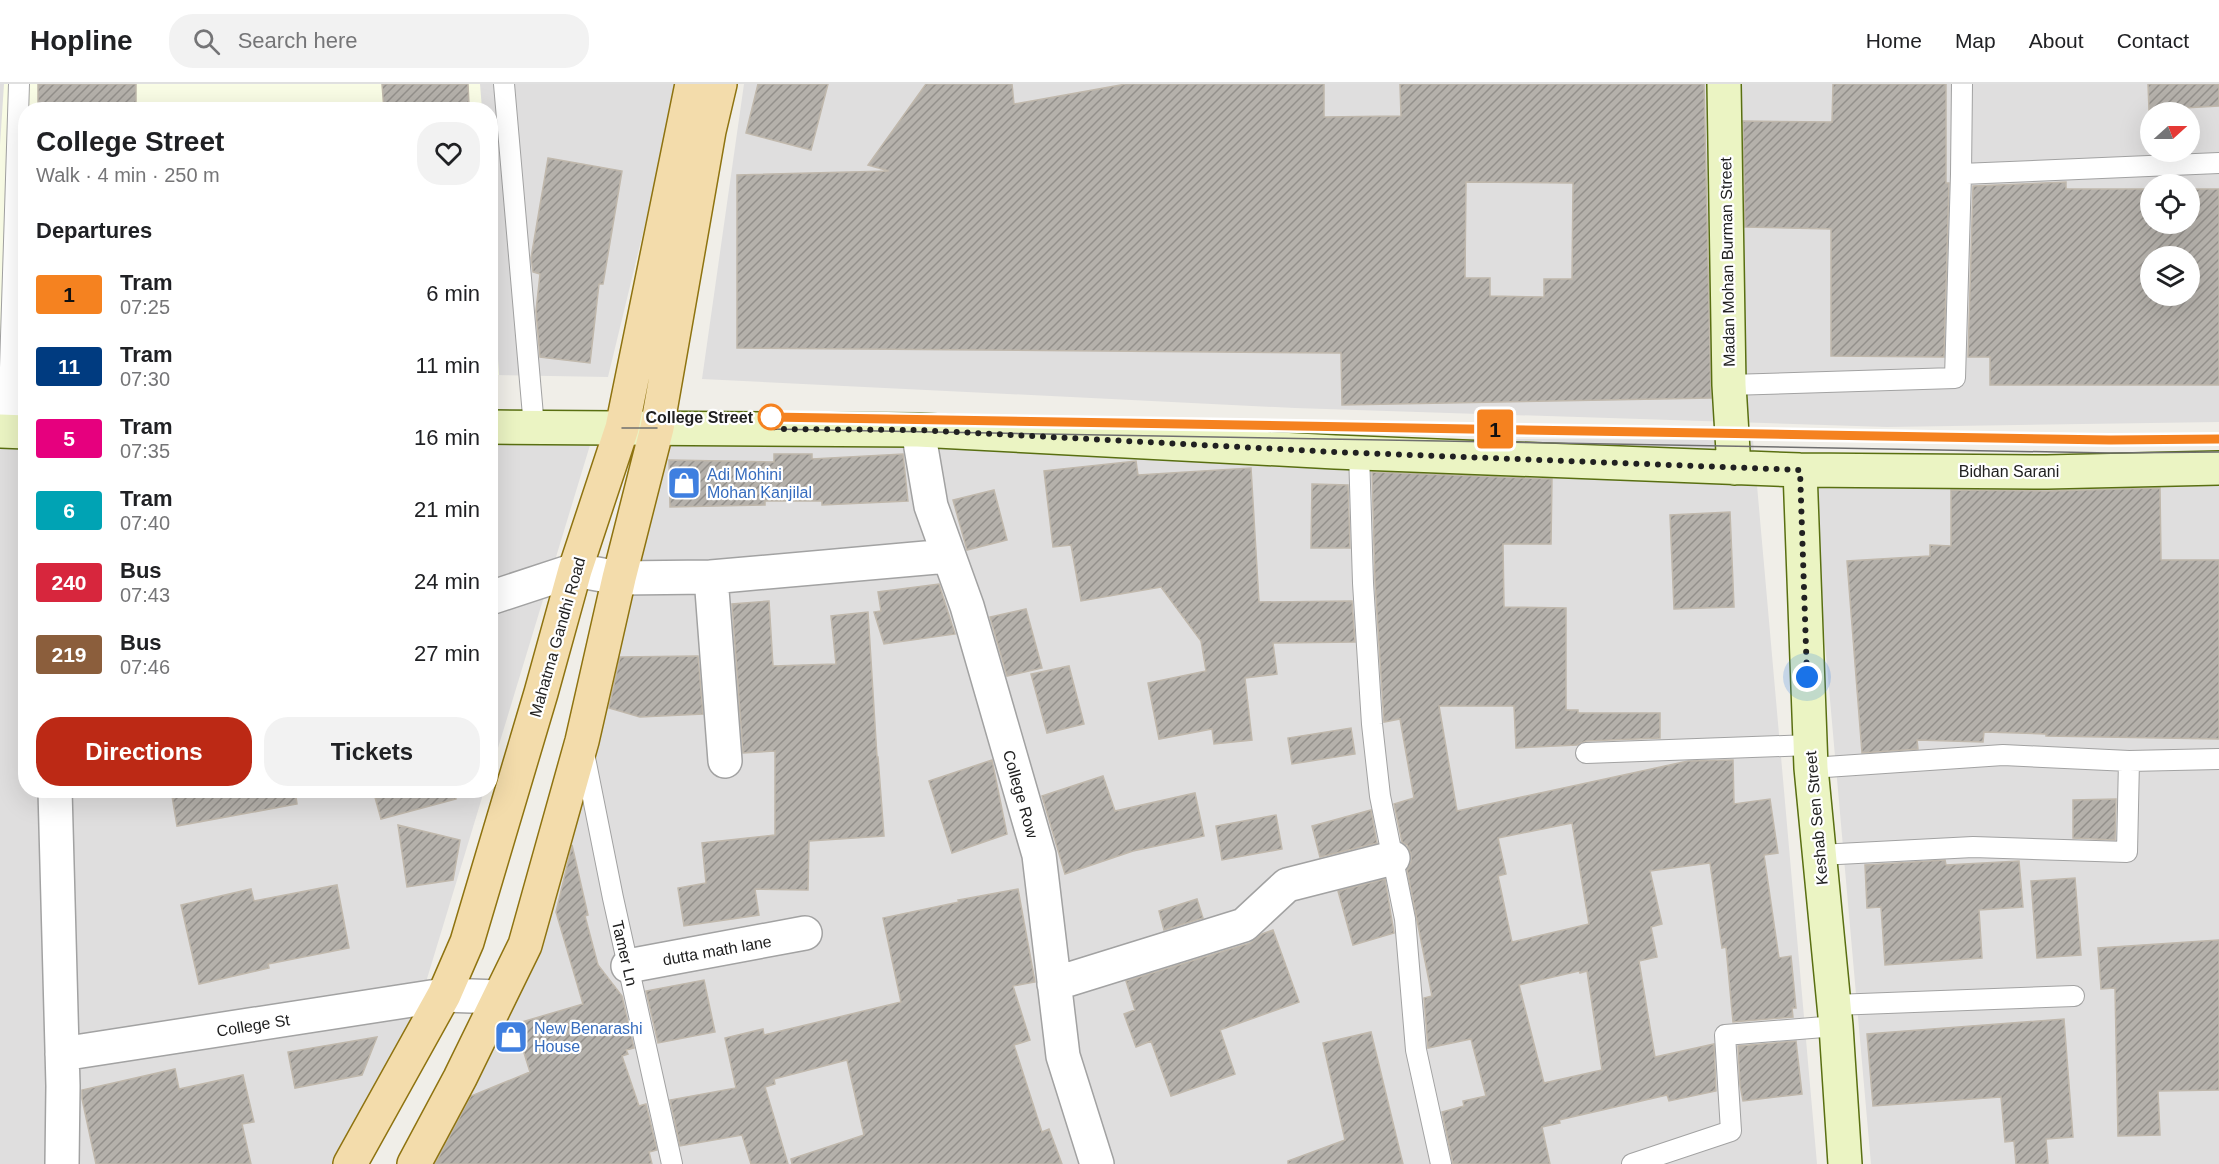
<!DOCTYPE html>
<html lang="en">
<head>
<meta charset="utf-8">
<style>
  :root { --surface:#fff; --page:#f2f2f2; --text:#202124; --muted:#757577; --line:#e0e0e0; --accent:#bc2915 }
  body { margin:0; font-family:Arial,sans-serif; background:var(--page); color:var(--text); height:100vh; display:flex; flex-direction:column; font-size:22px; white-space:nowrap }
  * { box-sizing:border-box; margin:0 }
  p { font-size:20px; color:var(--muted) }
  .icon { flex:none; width:33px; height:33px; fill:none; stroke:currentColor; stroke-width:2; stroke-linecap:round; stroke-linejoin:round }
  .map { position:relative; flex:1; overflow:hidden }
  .panel { position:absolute; left:18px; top:18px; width:480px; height:696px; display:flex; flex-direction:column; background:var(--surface); border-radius:24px; box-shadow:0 6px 24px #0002 }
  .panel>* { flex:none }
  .badge { padding:0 12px; border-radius:4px; font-size:21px; line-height:39px }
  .needle { width:39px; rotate:69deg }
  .buttons { position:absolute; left:2140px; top:18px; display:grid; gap:12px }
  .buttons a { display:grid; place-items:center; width:60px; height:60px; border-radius:50%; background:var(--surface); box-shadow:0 6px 24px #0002; font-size:30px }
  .you { position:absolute; width:30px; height:30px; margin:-15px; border:4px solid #fff; border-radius:50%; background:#1a73e8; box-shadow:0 0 0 9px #1a73e833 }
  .map>.badge { position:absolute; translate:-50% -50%; box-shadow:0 0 0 3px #fff }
  h2 { padding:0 18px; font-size:22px; line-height:54px }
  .round { display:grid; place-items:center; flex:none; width:63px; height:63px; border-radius:24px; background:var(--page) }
  .summary { display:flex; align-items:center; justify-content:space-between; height:102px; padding:0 18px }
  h1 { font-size:28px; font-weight:700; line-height:45px }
  .cta { display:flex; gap:12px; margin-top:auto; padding:12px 18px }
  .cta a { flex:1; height:69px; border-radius:24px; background:var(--accent); color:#fff; font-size:24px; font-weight:700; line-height:69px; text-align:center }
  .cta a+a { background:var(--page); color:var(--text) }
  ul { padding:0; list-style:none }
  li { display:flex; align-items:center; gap:18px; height:72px; padding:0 18px }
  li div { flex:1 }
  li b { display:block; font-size:22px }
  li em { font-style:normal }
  li .badge { min-width:66px; font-weight:700; text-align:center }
  header { display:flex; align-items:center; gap:36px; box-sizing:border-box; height:84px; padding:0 30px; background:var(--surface); border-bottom:2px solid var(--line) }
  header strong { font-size:28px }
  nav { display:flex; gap:33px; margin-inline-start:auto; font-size:21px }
  .search { width:420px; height:54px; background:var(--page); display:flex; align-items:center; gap:15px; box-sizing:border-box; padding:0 21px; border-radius:24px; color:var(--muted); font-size:22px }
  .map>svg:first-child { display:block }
  .residential { fill:#dfdede; fill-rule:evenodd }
  .education { fill:#f9fce5 }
  .building { fill:url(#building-hatch); stroke:#c0b8ac; stroke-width:1.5; fill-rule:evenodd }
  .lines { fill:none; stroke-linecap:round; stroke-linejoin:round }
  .lane-casing { stroke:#a2a2a2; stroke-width:22 }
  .street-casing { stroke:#a2a2a2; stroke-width:36 }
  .secondary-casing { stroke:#596f11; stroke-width:36 }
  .primary-casing { stroke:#8e7310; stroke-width:36 }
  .lane { stroke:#fff; stroke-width:20 }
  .street { stroke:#fff; stroke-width:33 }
  .secondary { stroke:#ebf4c3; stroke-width:33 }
  .primary { stroke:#f3dcab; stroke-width:33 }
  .tram { stroke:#6f6f6f; stroke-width:1.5 }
  .line-casing { stroke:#fff; stroke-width:14 }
  .line { stroke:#f58220; stroke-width:9 }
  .walk { stroke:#212121; stroke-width:6; stroke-dasharray:0 10.8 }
  .stop-dot { fill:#fff; stroke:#f58220; stroke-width:3 }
  .labels { text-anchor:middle; stroke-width:4.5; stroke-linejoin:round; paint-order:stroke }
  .street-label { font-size:16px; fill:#212121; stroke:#fff }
  .stop-label { font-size:16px; font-weight:bold; fill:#212121; stroke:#fff; text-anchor:end }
  .shop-label { font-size:16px; fill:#366cbe; stroke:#fff; text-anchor:start }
</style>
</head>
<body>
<header>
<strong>Hopline</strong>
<div class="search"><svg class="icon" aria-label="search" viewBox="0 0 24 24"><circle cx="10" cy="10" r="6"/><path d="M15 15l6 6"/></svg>Search here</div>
<nav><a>Home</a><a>Map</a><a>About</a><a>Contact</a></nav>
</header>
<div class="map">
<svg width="2219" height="1080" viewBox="0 0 2219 1080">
  <defs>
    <pattern id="building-hatch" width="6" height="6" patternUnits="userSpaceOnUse" patternTransform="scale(1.5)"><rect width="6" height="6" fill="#b5b1ab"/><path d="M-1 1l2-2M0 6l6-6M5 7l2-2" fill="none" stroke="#93908b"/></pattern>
  </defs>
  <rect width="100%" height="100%" fill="#f0eee8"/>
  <path class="residential" d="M0,0H679L608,293L491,291L490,26H26L25,281L0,280Z
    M744,0H2219V338L1887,343L1295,324L702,295ZM2151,28H2190V68H2151ZM2151,100H2190V140H2151ZM2151,172H2190V212H2151Z
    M594,348L491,687V349Z
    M0,350H25L26,706L484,707L426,898L399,967L340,1080H0Z
    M668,351L1753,356L1817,1080H416L509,918Z
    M2219,375V1080H1871L1809,378Z"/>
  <path class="education" d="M4,0H480L482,25L26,26L25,268L0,266V61Z
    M491,162L499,291H491Z"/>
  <path class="building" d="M38,0H136V26H38Z
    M382,0H468L469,21L384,26Z
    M758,0H828L811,66L746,49Z
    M926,0H1012L1014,20L1126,0H1324V33L1401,32L1400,0H1704L1711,314L1342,321L1341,269L737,264V91L889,87L868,81ZM1466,98L1573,99L1572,195H1544V213L1490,212V194H1465Z
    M1833,0H1946V99H1949L1944,273L1831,272V145L1745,143L1743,37L1832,38Z
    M2148,0H2219V22L2149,26Z
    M548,74L622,87L603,200H599L590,279L540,273L536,227L540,190L533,188L531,174Z
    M2066,98V105H2151V140H2190V105H2219V301H1990V273H1968L1973,102ZM2151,172H2190V212H2151Z
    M774,370H812V375L903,370L908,417L822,421V417H765V421L670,423L669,376L774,378Z
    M1136,377L1138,391L1251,384L1259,518L1352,517L1355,558L1273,559L1277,590L1245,594L1252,656L1214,660L1212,645L1159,655L1148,599L1206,587L1201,557L1161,503L1081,517L1071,461L1053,463L1044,387Z
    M1372,388L1552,395L1551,460H1503L1504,523L1566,524V626H1578V629H1660V654L1586,657L1577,661L1516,664L1514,622H1439L1457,727L1688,677L1733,676L1734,720L1770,715L1778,769L1764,771L1779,874L1791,872L1796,924H1792L1793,933L1733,938L1726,863L1722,864L1710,779L1650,787L1662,840L1651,843L1657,873L1639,877L1655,973L1714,960L1716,1007L1669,1017L1667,1011L1559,1036L1560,1039L1542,1043L1550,1080H1453L1442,1028L1464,1022L1463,1017L1486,1012L1471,955L1428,964L1424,914L1432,912L1407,786L1411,778V770L1407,761L1402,758L1394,720L1414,714L1400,635L1384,638L1375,498ZM1572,739L1589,840L1512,858L1498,792L1506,790L1498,754ZM1579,887L1580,889L1587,887L1602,986L1544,999L1519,901Z
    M1312,400L1348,401L1350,464H1311Z
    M2160,404L2161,476H2219V655L2046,652V650L1984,648L1983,658L1917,656L1918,665L1862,669L1847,477L1930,472V461L1951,462V406L2047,407Z
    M994,406L1007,456L967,466L953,416Z
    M1730,428L1734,523L1674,525L1670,431Z
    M939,500L955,550L884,560L874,528L881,527L878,508Z
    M769,517L773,582L836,580L831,532L868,528L877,673H878L884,752L809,757L808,806L755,805L759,831L684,842L678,804L706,799L702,759L775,751V667L743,669L732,520Z
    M1026,525L1042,584L1007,592L990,533Z
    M698,572L703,630L640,633L609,624L620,573Z
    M1069,582L1084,640L1047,649L1031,590Z
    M1351,644L1355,670L1292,680L1288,654Z
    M992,676L1007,750L952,769L929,697Z
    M1103,692L1115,727L1195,709L1204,752L1133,767L1065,790L1042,712Z
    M171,706H295L297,720L177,742Z
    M373,706H455L456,715L381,735Z
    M2116,715L2115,756L2073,754V716Z
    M1371,726L1377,759L1320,773L1312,742Z
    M1276,731L1282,765L1222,776L1216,742Z
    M398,741L460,756L453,796L407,803Z
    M572,761L588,831L585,832L598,881L622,912L634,964L626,966L628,970L622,972L639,1022L646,1020L657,1066L649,1068L652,1080H435L471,1012L530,988L515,940L583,920L556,828Z
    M1945,776L1946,781L2019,777L2023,823L1979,826L1982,874L1885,881L1881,823L1867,824L1865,781Z
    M2075,794L2081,871L2037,874L2031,797Z
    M1385,795L1394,849L1353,861L1338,807Z
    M337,801L349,864L268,880L269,884L199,900L181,821L251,805L254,817Z
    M1018,805L1035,898L1013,902L1030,956L1014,961L1042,1048L1049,1045L1062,1080H792L791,1075L864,1051L847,976L774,995L775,1000L765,1003L788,1080H751L742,1051L680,1062L670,1016L736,1004L725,954L763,945L764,951L901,918L883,834L959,818L958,816Z
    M1197,815L1203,834L1164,846L1159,827Z
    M1273,846L1299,918L1220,946L1235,990L1171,1012L1151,957L1136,963L1124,930L1135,926L1126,897L1250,859L1262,850Z
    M2219,856V1006L2158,1007L2160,1051L2118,1052L2115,904L2101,905L2098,864Z
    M704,896L715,948L658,959L646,907Z
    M2064,935L2073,1053L2046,1055L2048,1080H2016L2014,1057L2005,1058L2001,1013L1873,1022L1867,950Z
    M1371,948L1403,1080H1288V1077L1345,1056L1323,959Z
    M377,953L362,991L295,1004L288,968Z
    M1796,957L1802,1010L1743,1017L1740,1001L1738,962Z
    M175,985L179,1005L243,991L254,1038L242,1040L251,1080H96L82,1015V1006Z"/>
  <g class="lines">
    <defs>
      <path id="lane" d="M504,0L534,343
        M1961,90L1962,0
        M1729,301L1955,294L1961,90L2219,79
        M8,347L19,0
        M1359,368L1363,499L1372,640L1380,712L1405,835L1416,966L1441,1080
        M584,669L613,814L672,1080
        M1586,669L1810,661
        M1811,684L2003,671L2129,677L2219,675
        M1819,771L1973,763L2127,768L2129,677
        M1834,921L2074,912
        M1632,1080L1731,1047L1725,951L1836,942"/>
      <path id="street" d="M918,346L931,422L967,522L1039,771L1063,972L1097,1080
        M490,514L575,486L619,494L711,493
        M725,677L711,493L948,472
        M55,706L63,1002L62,1080
        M628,882L805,849
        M1054,900L1244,841L1287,801L1393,774
        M62,970L444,911L499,913"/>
      <path id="secondary" d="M1724,0L1729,301L1734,384
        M490,343L918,346L1335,368L1800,386L2047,388L2219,384
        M0,347L26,348
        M1800,386L1811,684L1836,942L1845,1080"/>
      <path id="primary" d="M350,1080L444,911L467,858L541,609L575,486L622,344L692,0
        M414,1080L460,994L525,861L582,657L619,494L657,344L709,47L720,0"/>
    </defs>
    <use href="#lane" class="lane-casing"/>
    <use href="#street" class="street-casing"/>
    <use href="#secondary" class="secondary-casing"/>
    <use href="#primary" class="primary-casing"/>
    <use href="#lane" class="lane"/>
    <use href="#street" class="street"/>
    <use href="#secondary" class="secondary"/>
    <use href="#primary" class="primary"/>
    <path class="tram" d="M771,333L2110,356L2219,355
      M622,344H657
      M770,345L2110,369L2219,368"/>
  </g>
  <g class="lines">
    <defs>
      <path id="line" d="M771,333L2110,356L2219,355"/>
    </defs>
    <use href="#line" class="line-casing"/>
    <use href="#line" class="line"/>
    <path class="walk" d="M771,333L775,345L918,346L1335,368L1800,386L1807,593"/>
  </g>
  <defs>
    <symbol id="shop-square" viewBox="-11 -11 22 22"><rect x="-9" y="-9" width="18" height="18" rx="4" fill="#3f7fe0" stroke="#fff"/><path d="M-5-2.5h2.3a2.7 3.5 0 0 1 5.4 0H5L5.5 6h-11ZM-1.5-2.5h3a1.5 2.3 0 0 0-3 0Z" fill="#fff"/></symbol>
  </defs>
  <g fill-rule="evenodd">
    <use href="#shop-square" x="665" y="380" width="38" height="38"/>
    <use href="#shop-square" x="492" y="934" width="38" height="38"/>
  </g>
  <circle class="stop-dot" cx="771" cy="333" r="12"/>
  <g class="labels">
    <g class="street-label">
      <text transform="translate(1727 178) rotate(-91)" y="6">Madan Mohan Burman Street</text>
      <text x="2009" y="393">Bidhan Sarani</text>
      <text transform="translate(557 553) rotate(-74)" y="6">Mahatma Gandhi Road</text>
      <text transform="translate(1021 710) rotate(74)" y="6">College Row</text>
      <text transform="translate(1816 734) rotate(-95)" y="6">Keshab Sen Street</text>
      <text transform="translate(717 866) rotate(-10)" y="6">dutta math lane</text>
      <text transform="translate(625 869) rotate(77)" y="6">Tamer Ln</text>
      <text transform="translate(253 941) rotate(-9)" y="6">College St</text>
    </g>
    <g class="stop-label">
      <text x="753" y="339">College Street</text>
    </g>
    <g class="shop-label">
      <text x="707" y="396">Adi Mohini<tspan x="707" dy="18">Mohan Kanjilal</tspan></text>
      <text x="534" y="950">New Benarashi<tspan x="534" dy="18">House</tspan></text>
    </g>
  </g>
</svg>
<div class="buttons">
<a><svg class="needle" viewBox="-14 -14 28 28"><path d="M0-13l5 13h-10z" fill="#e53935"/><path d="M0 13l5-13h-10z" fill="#757577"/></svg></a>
<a><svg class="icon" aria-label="locate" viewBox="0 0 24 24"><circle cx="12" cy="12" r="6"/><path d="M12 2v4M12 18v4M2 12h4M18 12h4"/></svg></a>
<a><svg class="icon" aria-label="layers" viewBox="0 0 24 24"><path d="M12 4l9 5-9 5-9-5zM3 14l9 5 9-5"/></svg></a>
</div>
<div class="you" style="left:1807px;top:593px"></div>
<b class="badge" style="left:1495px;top:345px;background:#f58220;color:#111">1</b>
<section class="panel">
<div class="summary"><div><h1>College Street</h1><p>Walk · 4 min · 250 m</p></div><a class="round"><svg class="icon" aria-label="heart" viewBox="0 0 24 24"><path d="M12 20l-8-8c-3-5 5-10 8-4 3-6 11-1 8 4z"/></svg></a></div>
<h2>Departures</h2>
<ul>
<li><span class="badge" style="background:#f58220;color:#111">1</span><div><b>Tram</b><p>07:25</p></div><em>6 min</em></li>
<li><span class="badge" style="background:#003b80;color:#fff">11</span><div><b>Tram</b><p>07:30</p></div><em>11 min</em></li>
<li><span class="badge" style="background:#e6007e;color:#fff">5</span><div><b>Tram</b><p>07:35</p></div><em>16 min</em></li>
<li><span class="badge" style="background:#00a3b4;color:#fff">6</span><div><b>Tram</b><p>07:40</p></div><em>21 min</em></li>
<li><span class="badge" style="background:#d7263d;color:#fff">240</span><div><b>Bus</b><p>07:43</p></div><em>24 min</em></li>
<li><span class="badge" style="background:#8b5e3c;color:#fff">219</span><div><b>Bus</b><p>07:46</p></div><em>27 min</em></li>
</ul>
<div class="cta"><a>Directions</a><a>Tickets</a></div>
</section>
</div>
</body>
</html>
